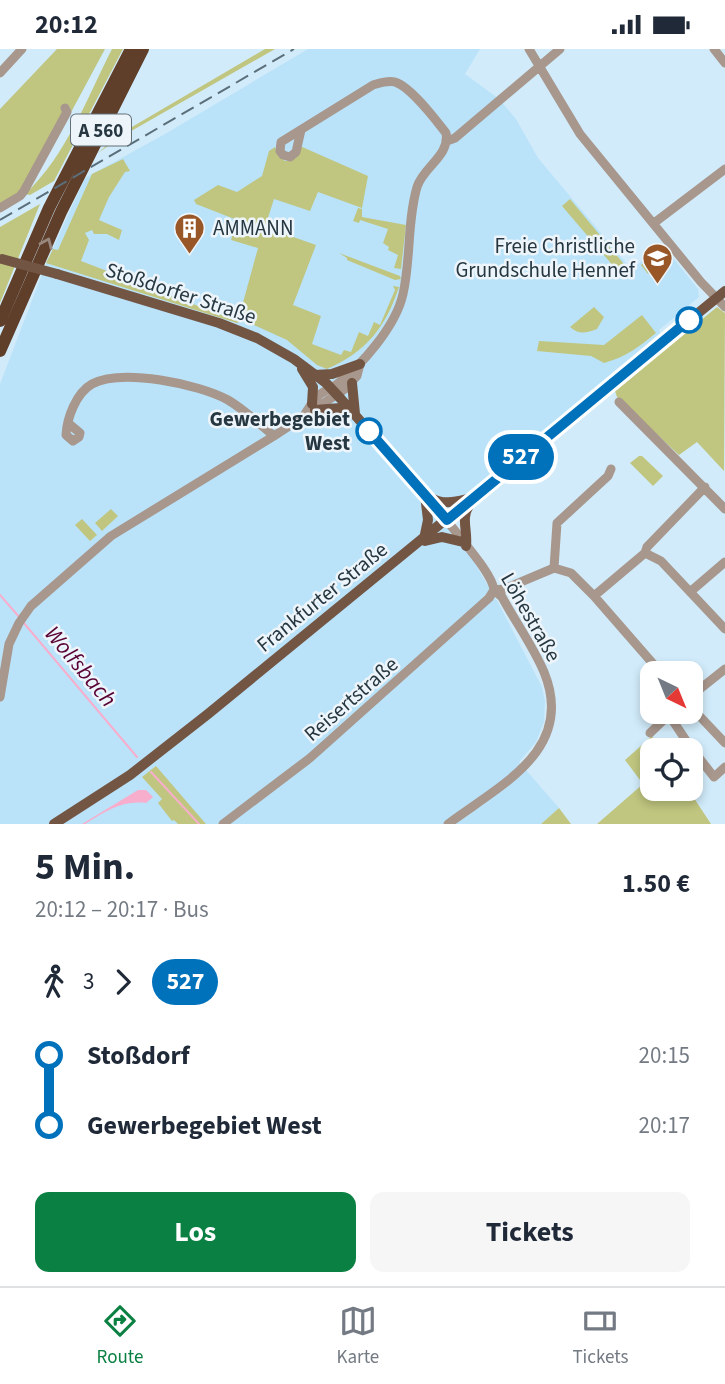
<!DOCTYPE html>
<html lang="de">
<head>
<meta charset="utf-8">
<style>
  :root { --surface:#fff; --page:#f6f6f7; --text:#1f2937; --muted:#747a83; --line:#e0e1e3; --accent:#0b8043 }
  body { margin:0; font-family:"Source Sans 3",sans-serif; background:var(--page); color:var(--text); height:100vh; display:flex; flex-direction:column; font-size:26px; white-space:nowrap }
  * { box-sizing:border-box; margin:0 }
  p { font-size:23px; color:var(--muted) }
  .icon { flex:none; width:38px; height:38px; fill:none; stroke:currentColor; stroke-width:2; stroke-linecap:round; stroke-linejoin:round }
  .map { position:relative; height:775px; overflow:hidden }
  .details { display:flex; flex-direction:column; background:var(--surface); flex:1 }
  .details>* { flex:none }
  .badge { padding:0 14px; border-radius:23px; font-size:24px; line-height:46px }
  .needle { width:46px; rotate:137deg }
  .fabs { position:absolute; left:640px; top:612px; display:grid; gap:14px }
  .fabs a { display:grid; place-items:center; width:63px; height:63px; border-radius:14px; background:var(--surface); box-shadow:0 4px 10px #0003; font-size:35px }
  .map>.badge { position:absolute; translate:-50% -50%; box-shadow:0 0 0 4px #fff }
  .legs { display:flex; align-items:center; gap:10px; height:77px; padding:0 35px; font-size:23px }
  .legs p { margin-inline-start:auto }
  .head { display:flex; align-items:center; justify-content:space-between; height:119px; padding:0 35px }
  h1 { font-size:38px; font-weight:700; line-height:52px }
  .action { display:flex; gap:14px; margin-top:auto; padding:14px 35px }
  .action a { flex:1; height:80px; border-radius:14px; background:var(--accent); color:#fff; font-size:28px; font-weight:700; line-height:80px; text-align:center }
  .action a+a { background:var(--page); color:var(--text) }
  ul { padding:0 35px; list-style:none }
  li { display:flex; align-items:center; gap:24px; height:70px; font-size:26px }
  li i { display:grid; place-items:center; width:10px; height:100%; margin:0 9px; background:currentColor }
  li i::after { content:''; width:18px; height:18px; margin:-9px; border:5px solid; border-radius:50%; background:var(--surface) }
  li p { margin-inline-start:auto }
  li:first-child i { background:linear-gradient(#0000 50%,currentColor 0) }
  li:last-child i { background:linear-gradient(currentColor 50%,#0000 0) }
  .status { display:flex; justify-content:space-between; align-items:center; height:49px; padding:0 35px; background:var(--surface); direction:ltr }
  .status svg { height:19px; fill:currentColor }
  .tabs { display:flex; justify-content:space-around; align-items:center; height:98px; border-top:2px solid var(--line); background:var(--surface); font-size:19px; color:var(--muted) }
  .tabs a { display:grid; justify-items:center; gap:4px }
  .tabs .active { color:var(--accent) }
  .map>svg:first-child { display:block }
  .built { fill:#bae3fa }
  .green { fill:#c0c67f }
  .water { fill:#f7aecd }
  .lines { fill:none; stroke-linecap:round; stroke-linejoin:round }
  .stream { stroke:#f7aecd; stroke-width:2 }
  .minor { stroke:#a8978d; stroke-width:9 }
  .major { stroke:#735544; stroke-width:10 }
  .highway { stroke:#5f3e2a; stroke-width:12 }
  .rail { stroke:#5b6f7a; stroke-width:2; stroke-dasharray:14 7; stroke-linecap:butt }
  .major-bridge { stroke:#735544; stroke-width:10 }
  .oneway { stroke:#98877d }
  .line-1-casing { stroke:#fff; stroke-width:16 }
  .line-1 { stroke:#0072bc; stroke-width:10 }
  .stop-1-dot { fill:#fff; stroke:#0072bc; stroke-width:3.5 }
  .labels { text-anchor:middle; stroke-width:5; stroke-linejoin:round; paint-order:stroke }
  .shield { fill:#edf5fa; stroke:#627078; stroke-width:2 }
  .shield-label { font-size:19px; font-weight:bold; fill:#263741 }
  .poi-label { font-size:21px; fill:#263741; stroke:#edf5fa; text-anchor:start }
  .street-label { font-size:21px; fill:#263741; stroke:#edf5fa }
  .stop-label { font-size:21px; font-weight:bold; fill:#263741; stroke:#edf5fa; text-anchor:end }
  .water-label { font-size:23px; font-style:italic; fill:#590235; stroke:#edf5fa }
</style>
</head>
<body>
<div class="status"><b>20:12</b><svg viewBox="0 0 49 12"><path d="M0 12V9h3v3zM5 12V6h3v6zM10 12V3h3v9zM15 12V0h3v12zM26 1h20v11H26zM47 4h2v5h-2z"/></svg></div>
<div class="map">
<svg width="725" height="775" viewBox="0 0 725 775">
  <rect width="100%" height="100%" fill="#d1ebfa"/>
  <path class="built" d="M308,0H480L465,25L499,50L516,70L538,109L631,220L618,232L662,195L698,240L699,248L659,281L662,287L445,464L500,557L542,638L545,652L544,673L536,693L519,713L559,759L541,775H0V335L47,212L85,129L165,85Z"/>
  <path class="green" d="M57,0H105L39,123L70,61L69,57L20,144L0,156V60Z
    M112,0H123L54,132L30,146L25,145C66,107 87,49 112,0Z
    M265,0H275L126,85L98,104L120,85Z
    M300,97L368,127L362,159L318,143L310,162L274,150L265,178L316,196L293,256L321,267L312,295L341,306L344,301L351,303L359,283L368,287L374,273L380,276L395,241L393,237L399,238C386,278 366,303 327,320L317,316L287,291L243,271L237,274L46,214L53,200L58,201L92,125L123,110L130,122L125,123L109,148L99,171L122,181L119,191L107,185H94L92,181L85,184L89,191L81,212L232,270L239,268L258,199L231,191L237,171L196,155L194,151L218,136L237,143L262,127L269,102L275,98L278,107L285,112H291Z
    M570,150L628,220L621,226L562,157Z
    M40,155L0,254V178Z
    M358,159L362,160V168L406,176L401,220L394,219L398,206L388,201L389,198L383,194L388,180L360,171L359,174L353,172Z
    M339,204L400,227L401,230L395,231L347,211V209Z
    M655,204L662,213L648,225L641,216Z
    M594,258L604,268L597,280C586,284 579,286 570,278Z
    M717,258L725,264L724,422L697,393L679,406L617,348L615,342Z
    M642,266L656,284C639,298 626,308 604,314L591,307L537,302L539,292L604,296Z
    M639,407H642L663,427L653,437L630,414Z
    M111,460L118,467L102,482L95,474Z
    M82,470L97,486L90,492L75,476Z
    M652,687L662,702H653V740H688L711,775H597L643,735L625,711Z
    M156,717L206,775H178L174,771L172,772L158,754L162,750L142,728Z
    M559,759L571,775H541Z"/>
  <path class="water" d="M138,741H146L153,748L146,754C122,751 106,762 85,775H82Z"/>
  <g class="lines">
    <path class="stream" d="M0,546L20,569
      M23,573L137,708
      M151,723L199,775"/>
    <path class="minor" d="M529,0L580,85L701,233L725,258
      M714,0L725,14
      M0,24L22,0
      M301,81L296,103L290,108L283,106L280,102L281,93L373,36C380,34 387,31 395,33C411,38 435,70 446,84C450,107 423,118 417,138C407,173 411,210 403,245C396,277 362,316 337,335C332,339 324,342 319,346C312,352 308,361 303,368
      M447,92L455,89L560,0
      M0,159L20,147L24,142L67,63L65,59
      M654,174L725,120
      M619,353L725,460
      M68,374L80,384L79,388L73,392L66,386C67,369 76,344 92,335C122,319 199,335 228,351C245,361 259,375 274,387
      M447,471C458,488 492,523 494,541L502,548C515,572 533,597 544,623C576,701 500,736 448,775
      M645,504L661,512L725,580
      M554,519L557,474L608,427L611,420
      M690,543L725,513
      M594,547L645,504L647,498L705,438
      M691,647L725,620
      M0,648L9,595L19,574L31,557L111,487L274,387L345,340L357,327L360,315
      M691,658L725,694
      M669,666L689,696L714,728L725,718
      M650,684L672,663
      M223,775L310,709L489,549L494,541L504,540L554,519L571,524L594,547L662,625"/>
    <path class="major" d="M57,225L219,274L257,289L294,310L326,334L341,350L447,471
      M302,320L313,338L312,355
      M315,326L332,325L360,315
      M352,334L355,365
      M315,361L341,359L350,363
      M431,449C445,457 458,452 472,449
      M424,490L428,471L425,446
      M425,492L442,488L463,493
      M466,497C468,481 460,469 470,455
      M54,775L130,726L208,665L725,242"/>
    <path class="highway" d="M0,272L49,159L131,0
      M0,302L61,163L143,0"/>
    <path class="rail" d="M0,171L294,0"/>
    <path class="major-bridge" d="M2,210L57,225"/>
  </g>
  <defs><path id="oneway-chevron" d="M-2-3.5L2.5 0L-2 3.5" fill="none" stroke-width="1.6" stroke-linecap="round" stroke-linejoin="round" transform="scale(1.75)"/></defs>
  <use class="oneway" href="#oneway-chevron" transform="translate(47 194) rotate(-66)"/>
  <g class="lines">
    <defs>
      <path id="line-1" d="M369,382L447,471L689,271"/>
    </defs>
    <use href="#line-1" class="line-1-casing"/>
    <use href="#line-1" class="line-1"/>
  </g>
  <defs>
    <symbol id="building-pin" viewBox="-11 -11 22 30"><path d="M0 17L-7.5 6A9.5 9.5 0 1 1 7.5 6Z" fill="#995627" stroke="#edf5fa"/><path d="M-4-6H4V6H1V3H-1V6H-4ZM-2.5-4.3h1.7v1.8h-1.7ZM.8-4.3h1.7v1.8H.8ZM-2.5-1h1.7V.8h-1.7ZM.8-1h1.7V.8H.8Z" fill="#fff"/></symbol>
    <symbol id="school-pin" viewBox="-11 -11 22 30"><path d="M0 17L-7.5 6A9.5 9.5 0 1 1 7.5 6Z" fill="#995627" stroke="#edf5fa"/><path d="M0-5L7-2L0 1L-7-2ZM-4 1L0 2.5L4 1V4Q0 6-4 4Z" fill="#fff"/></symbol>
  </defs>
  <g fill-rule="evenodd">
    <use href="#building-pin" x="172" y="162" width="35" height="47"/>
    <use href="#school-pin" x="640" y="192" width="35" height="47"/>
  </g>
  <g class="stop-1-dot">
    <circle cx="689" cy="271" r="12"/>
    <circle cx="369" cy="382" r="12"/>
  </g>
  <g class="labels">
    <rect class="shield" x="71" y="65.5" width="60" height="31" rx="5"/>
    <g class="shield-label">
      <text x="101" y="88">A 560</text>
    </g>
    <g class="poi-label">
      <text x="213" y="186">AMMANN</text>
      <text x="635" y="204" text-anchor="end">Freie Christliche<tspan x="635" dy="24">Grundschule Hennef</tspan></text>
    </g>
    <g class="street-label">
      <text transform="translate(181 244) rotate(18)" y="7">Stoßdorfer Straße</text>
      <text transform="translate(322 548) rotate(-39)" y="7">Frankfurter Straße</text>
      <text transform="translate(531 568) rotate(60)" y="7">Löhestraße</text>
      <text transform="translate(351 650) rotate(-41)" y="7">Reisertstraße</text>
    </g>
    <g class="stop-label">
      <text x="350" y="377">Gewerbegebiet<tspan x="350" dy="24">West</tspan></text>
    </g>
    <g class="water-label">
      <text transform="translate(81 617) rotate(50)" y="8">Wolfsbach</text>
    </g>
  </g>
</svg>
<div class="fabs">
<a><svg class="needle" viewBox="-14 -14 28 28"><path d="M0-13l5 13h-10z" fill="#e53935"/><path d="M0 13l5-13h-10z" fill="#747a83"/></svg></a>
<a><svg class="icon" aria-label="locate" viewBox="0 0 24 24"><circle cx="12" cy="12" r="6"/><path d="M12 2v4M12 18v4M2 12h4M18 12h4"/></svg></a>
</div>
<b class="badge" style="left:521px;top:408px;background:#0072bc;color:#fff">527</b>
</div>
<section class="details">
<div class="head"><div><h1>5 Min.</h1><p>20:12 – 20:17 · Bus</p></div><b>1.50 €</b></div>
<div class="legs"><svg class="icon" aria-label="walk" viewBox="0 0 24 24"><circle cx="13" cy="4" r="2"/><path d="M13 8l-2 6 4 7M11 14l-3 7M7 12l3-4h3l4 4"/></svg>3<svg class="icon" aria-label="forward" viewBox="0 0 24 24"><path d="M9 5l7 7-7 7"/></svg><b class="badge" style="background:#0072bc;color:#fff">527</b></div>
<ul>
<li><i style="color:#0072bc"></i><b>Stoßdorf</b><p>20:15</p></li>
<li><i style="color:#0072bc"></i><b>Gewerbegebiet West</b><p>20:17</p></li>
</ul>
<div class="action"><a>Los</a><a>Tickets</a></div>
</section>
<nav class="tabs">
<a class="active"><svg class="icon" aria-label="directions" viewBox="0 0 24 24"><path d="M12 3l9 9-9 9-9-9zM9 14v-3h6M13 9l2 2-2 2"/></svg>Route</a>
<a><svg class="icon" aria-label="map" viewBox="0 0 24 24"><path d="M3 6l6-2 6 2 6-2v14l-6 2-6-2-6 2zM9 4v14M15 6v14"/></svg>Karte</a>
<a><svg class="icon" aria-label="tickets" viewBox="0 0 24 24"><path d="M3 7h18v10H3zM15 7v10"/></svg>Tickets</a>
</nav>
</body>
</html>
